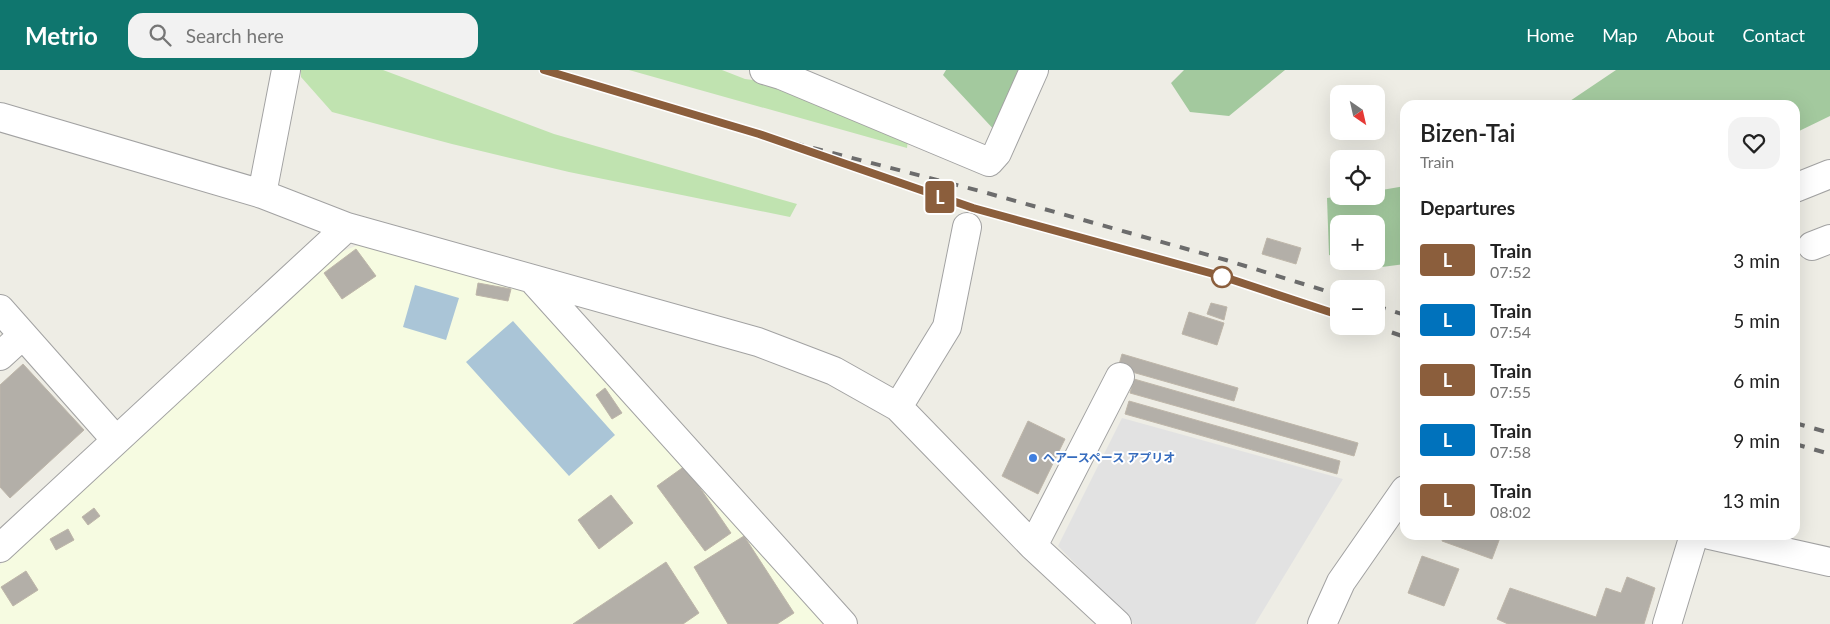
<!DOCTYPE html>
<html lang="en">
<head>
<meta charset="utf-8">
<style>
  :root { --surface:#fff; --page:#f2f2f2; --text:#222; --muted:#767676; --accent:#0f766e }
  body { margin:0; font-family:Lato,"Noto Sans JP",sans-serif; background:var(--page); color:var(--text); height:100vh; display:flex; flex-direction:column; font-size:19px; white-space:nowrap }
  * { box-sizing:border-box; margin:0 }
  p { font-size:16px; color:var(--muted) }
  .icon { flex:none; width:28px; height:28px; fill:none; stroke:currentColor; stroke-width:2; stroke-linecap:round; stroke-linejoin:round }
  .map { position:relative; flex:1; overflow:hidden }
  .panel { position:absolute; left:1400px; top:30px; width:400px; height:440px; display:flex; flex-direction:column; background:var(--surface); border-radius:15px; box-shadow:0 5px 20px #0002 }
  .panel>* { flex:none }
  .badge { padding:0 10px; border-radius:4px; font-size:18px; line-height:32px }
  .needle { width:32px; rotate:146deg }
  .buttons { position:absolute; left:1330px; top:15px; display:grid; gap:10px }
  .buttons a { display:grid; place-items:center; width:55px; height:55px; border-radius:10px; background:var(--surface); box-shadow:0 5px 20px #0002; font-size:25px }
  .map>.badge { position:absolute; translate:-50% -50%; box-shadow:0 0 0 2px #fff }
  h2 { padding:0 20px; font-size:19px; line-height:45px }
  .round { display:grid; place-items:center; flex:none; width:52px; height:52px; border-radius:15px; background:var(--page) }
  .headline { display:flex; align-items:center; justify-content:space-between; height:85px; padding:0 20px }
  h1 { font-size:24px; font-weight:600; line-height:38px }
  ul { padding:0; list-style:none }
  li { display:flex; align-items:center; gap:15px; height:60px; padding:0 20px }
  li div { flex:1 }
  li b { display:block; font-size:19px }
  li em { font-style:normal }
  li .badge { min-width:55px; font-weight:700; text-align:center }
  header { display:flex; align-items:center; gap:30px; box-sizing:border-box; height:70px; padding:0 25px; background:var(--accent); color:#fff }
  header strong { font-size:24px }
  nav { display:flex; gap:28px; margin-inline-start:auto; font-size:18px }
  .search { width:350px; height:45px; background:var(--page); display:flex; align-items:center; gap:12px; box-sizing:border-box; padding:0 18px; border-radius:15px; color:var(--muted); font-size:19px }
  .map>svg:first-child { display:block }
  .education { fill:#f6fbe1 }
  .grass { fill:#c0e3b0 }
  .forest { fill:#a3c99e }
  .parking { fill:#e2e2e2 }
  .water { fill:#aac5d7 }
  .building { fill:#b3afa8; stroke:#beb6a9 }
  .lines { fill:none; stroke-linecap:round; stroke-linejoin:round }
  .minor-casing { stroke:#a2a2a2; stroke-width:30 }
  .tertiary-casing { stroke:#a2a2a2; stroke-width:30 }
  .minor { stroke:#fff; stroke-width:28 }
  .tertiary { stroke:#fff; stroke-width:28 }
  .rail { stroke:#6c6c6c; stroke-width:4; stroke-dasharray:10 10; stroke-linecap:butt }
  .line-casing { stroke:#fff; stroke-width:11 }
  .line { stroke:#8b5e3c; stroke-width:8 }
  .stop-dot { fill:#fff; stroke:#8b5e3c; stroke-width:2.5 }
  .shop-dot { fill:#3f7fe0; stroke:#fff; stroke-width:2 }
  .labels { text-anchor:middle; stroke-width:4; stroke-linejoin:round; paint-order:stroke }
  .shop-label { font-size:12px; font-weight:bold; fill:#366cbe; stroke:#fff; text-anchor:start }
</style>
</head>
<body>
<header>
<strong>Metrio</strong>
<div class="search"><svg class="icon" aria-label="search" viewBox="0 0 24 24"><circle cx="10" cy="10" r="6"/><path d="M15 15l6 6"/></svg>Search here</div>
<nav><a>Home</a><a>Map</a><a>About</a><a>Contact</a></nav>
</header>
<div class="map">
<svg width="1830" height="554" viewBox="0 0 1830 554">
  <rect width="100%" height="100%" fill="#eeede5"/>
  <path class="education" d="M368,171L522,220L827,554H0V495L341,182Z"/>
  <path class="grass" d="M301,0H383L554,64L797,134L790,147L569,102L452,74L332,42L301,7Z
    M629,0H722L745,9L782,14L908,69L907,78Z"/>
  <path class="forest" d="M946,0H1024L998,64L943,5Z
    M1184,0H1285L1229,46L1190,42L1171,13Z
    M1616,0H1830V46L1795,63V35H1564Z
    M1405,116V194L1374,198L1351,191H1376V154H1339V188L1329,185L1327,128L1341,126H1376V121Z"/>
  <path class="parking" d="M1122,348L1343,409L1255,554H1134L1058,476Z"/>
  <path class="water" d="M415,215L459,228L446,270L403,257Z
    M513,251L615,365L569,406L466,292Z"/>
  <path class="building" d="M1267,168L1301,178L1296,194L1262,184Z
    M356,179L376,206L342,229L324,203Z
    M478,213L511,219L508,231L476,225Z
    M1211,233L1227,237L1224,250L1207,244Z
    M1189,242L1224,253L1217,275L1182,264Z
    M1122,284L1238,318L1234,331L1118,298Z
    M23,294L84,360L10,428L0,417V315Z
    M1134,309L1358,373L1354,386L1130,323Z
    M605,318L622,343L612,349L596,325Z
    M1129,331L1340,391L1337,404L1125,344Z
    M1028,351L1065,369L1038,424L1002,406Z
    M685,396L731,463L705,481L657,416Z
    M611,425L633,453L599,479L578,450Z
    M94,438L100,446L88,455L82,447Z
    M68,459L74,470L56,480L50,469Z
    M1444,465H1501L1492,489L1442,471Z
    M744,466L794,543L777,554H728L694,497Z
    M1422,486L1459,499L1444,536L1408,523Z
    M666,492L699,543L683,554H573Z
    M26,501L38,520L13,536L1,517Z
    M1627,507L1655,518L1644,554H1508L1497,549L1510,518L1596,547L1606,518L1621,523Z"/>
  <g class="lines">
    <defs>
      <path id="minor" d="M764,0L781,5L989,92L997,83L1034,0
        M0,47L262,124L347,157L758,272L834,301L898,337L1033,476L1117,554
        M262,124L286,0
        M1812,176L1830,169
        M532,209L843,554
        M0,239L116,370
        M0,286L23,265
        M898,337L947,257L967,157
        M1710,465L1830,492
        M1033,476L1120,307
        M0,478L347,157
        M1667,554L1694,465"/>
      <path id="tertiary" d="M1795,118L1830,104
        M1322,554L1341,512L1405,420"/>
    </defs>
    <use href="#minor" class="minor-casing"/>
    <use href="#tertiary" class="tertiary-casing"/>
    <use href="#minor" class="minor"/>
    <use href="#tertiary" class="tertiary"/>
    <path class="rail" d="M544,0L759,64L980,121L1226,190L1339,225
      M830,88L973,138L1221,207L1339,245
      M1376,236L1405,245
      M1373,256L1405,267
      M1795,353L1830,363
      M1795,374L1830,384"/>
  </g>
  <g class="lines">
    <defs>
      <path id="line" d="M544,0L759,64L973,138L1221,206L1339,245"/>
    </defs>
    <use href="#line" class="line-casing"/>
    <use href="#line" class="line"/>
  </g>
  <circle class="stop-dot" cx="1222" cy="207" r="10"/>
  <circle class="shop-dot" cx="1033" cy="388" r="5"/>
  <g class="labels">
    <g class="shop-label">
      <text x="1043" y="392">ヘアースペース アプリオ</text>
    </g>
  </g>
</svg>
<div class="buttons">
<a><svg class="needle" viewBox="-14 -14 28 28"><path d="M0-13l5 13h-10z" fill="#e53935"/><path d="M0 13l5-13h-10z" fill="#767676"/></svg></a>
<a><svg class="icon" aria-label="locate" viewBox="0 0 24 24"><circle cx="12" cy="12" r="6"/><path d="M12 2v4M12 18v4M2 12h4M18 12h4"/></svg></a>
<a>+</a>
<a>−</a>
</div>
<b class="badge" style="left:940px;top:127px;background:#8b5e3c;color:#fff">L</b>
<section class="panel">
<div class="headline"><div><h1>Bizen-Tai</h1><p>Train</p></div><a class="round"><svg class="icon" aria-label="heart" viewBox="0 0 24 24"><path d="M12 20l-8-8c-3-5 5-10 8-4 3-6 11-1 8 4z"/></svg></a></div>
<h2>Departures</h2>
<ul>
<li><span class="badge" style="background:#8b5e3c;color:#fff">L</span><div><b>Train</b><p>07:52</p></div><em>3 min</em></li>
<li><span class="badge" style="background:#0072bc;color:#fff">L</span><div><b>Train</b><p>07:54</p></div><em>5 min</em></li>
<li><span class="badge" style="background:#8b5e3c;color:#fff">L</span><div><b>Train</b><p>07:55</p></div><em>6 min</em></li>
<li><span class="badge" style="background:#0072bc;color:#fff">L</span><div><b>Train</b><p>07:58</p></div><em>9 min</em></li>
<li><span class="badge" style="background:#8b5e3c;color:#fff">L</span><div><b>Train</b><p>08:02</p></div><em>13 min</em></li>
</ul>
</section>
</div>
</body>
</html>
